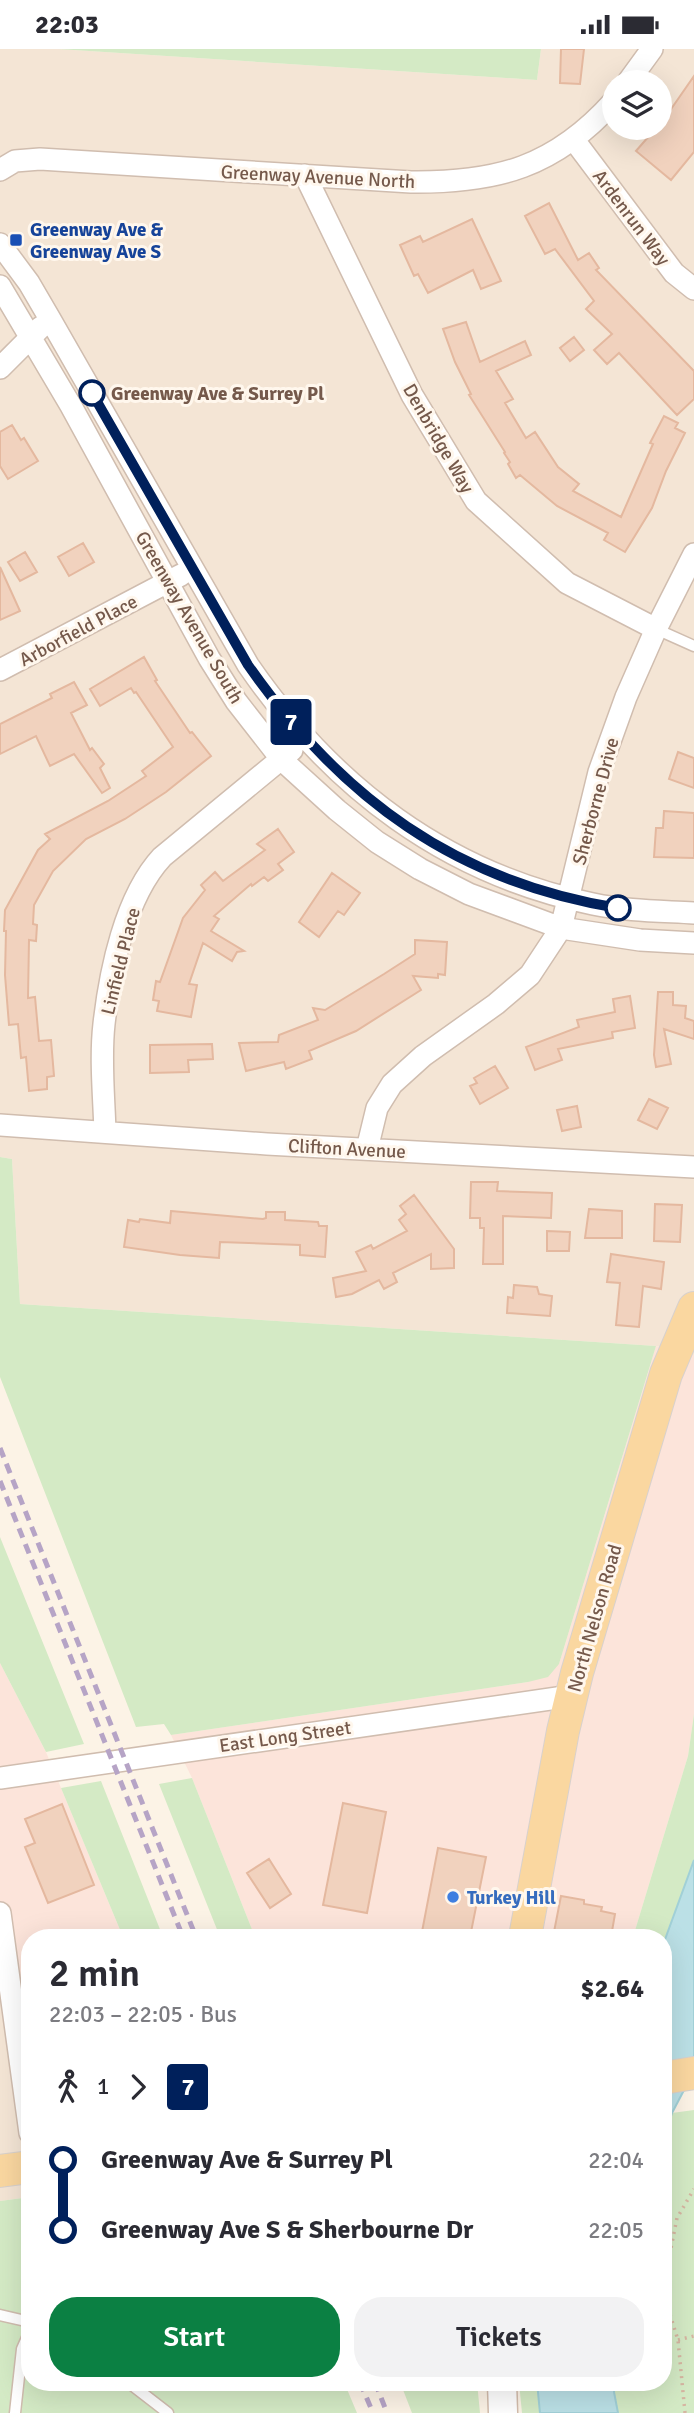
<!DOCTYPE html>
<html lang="en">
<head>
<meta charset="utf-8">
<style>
  :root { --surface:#fff; --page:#f2f2f3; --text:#2b2b33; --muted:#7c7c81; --accent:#0b8043 }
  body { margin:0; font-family:Signika,sans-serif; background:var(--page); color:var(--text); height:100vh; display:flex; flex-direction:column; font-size:26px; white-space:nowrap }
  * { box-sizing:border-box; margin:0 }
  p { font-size:23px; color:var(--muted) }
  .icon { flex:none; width:38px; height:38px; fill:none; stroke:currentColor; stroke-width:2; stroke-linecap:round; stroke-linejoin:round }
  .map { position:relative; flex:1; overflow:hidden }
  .drawer { position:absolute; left:21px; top:1880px; width:651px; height:462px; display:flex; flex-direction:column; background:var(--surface); border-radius:28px; box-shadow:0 7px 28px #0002 }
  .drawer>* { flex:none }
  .badge { padding:0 14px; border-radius:5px; font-size:24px; line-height:46px }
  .fabs { position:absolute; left:602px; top:21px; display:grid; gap:14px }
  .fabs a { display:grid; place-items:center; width:70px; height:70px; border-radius:50%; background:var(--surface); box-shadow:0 7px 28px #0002; font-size:35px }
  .map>.badge { position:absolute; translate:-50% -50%; box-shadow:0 0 0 4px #fff }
  .legs { display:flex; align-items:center; gap:10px; height:77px; padding:0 28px; font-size:23px }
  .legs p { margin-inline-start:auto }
  .headline { display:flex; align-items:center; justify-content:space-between; height:119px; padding:0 28px }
  h1 { font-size:38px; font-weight:600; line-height:52px }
  .action { display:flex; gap:14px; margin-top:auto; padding:14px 28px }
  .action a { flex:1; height:80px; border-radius:28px; background:var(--accent); color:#fff; font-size:28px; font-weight:600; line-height:80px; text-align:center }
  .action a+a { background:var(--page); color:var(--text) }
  ul { padding:0 28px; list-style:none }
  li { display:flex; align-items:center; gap:24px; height:70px; font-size:26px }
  li i { display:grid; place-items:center; width:10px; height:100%; margin:0 9px; background:currentColor }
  li i::after { content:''; width:18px; height:18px; margin:-9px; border:5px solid; border-radius:50%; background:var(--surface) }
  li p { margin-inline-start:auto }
  li:first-child i { background:linear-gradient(#0000 50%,currentColor 0) }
  li:last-child i { background:linear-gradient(currentColor 50%,#0000 0) }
  .status { display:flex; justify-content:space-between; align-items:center; height:49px; padding:0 35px; background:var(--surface); direction:ltr }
  .status svg { height:19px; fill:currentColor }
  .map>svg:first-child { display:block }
  .residential { fill:#f4e5d5; fill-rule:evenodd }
  .commercial { fill:#fce4da }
  .green { fill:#d4eac5 }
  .water { fill:#bbe0e6; stroke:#a1d0d7; stroke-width:2 }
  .building { fill:#f1d2be; stroke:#e4b89f; stroke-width:2 }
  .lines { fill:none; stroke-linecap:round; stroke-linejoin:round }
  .service-casing { stroke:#d0bdaf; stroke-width:13 }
  .minor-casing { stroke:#d0bdaf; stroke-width:24 }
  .secondary-casing { stroke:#d3bdad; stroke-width:31 }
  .primary-casing { stroke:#d8d1cd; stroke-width:34 }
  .path { stroke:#d6b5a1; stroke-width:3.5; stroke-dasharray:2 5; stroke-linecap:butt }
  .service { stroke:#fff; stroke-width:10 }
  .minor { stroke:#fff; stroke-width:21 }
  .secondary { stroke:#fff; stroke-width:28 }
  .primary { stroke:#fad7a0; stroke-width:32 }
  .rail { stroke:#b6a4c6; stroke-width:5; stroke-dasharray:10 7; stroke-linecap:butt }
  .line-1-casing { stroke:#fff; stroke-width:16 }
  .line-1 { stroke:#00205b; stroke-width:10 }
  .transit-dot { fill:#1a4fb4; stroke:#fff7ed; stroke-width:2.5 }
  .stop-1-dot { fill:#fff; stroke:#00205b; stroke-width:3.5 }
  .shop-dot { fill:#3f7fe0; stroke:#fff7ed; stroke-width:2.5 }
  .labels { text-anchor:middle; stroke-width:6; stroke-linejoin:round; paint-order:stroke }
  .street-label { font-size:19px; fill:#75594b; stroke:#fff7ed }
  .transit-label { font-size:19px; font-weight:bold; fill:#164399; stroke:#fff7ed; text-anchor:start }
  .stop-label { font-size:19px; font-weight:bold; fill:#75594b; stroke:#fff7ed; text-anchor:start }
  .shop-label { font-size:19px; font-weight:bold; fill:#366cbe; stroke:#fff7ed; text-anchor:start }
</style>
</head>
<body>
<div class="status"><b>22:03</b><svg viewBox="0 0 49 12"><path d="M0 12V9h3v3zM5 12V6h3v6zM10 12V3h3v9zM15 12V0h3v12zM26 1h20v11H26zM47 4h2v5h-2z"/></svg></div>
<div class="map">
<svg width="694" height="2364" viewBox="0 0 694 2364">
  <rect width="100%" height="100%" fill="#fcf3e6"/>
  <path class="residential" d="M0,0H58L537,31L541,0H694V1306L656,1297L20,1255L12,1110L0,1108ZM614,33H660V79H614Z
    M0,1893L30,2097V2148L0,2152Z"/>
  <path class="commercial" d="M656,1297L694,1306V1665L688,1707L633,1888H255L192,1729L171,1686L528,1633L559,1615Z
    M0,1614L46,1703L123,1888H30V2097L0,1893Z"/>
  <path class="green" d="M58,0H541L537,31Z
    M0,1108L12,1110L20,1255L656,1297L559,1615L548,1628L528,1633L171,1686L164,1675L136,1678L0,1328Z
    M0,1488L84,1695L46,1703L0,1614Z
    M694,1665V1811L663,1896V1888H633L688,1707Z
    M192,1729L255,1888H220L159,1735Z
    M101,1732L163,1888H123L61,1739Z
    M694,2061V2364H522L519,2333H663V2071L672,2064Z
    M30,2148V2333H344L357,2364H0V2152Z
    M400,2333H477L480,2364H412Z"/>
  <path class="water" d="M694,1811V2022L672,2064L663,2093V1896Z
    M537,2333H615L614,2343L618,2364H540Z"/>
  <path class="building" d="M561,0H584L580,35L560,34Z
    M694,27V103L671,131L636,102L656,79H660V76Z
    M549,154L578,211L589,204L599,219L596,221L694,322V350L677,366L619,304L607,315L594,301L612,285L586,260L594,252L555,200L545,205L525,167Z
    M472,170L501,232L481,240L473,221L428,244L418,225L414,227L400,196L420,187L423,193Z
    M466,273L480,313L525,292L531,306L496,322L513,350L505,354L526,389L535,383L558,418L579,435L573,442L621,468L653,395L650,394L664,367L678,374L675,379L685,384L666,422L652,459L625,503L604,491L608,484L557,457L520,426L516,429L508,415L510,413L504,404L505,403L469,346L471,345L455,313L443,280Z
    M574,288L584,301L570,312L560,299Z
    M12,376L21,391L24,389L38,412L8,430L0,417V383Z
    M83,494L94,513L69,527L58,508Z
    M25,503L37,523L20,532L8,513Z
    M0,518L20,562L0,571Z
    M144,608L157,631L155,632L190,684L192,683L211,707L166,743L125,770L86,790L53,822L34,856L33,875L37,876L36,892L29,891L28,949L35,948L39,992L51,991L54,1027L47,1028V1040L29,1042L26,1008L21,1009L18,975L9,976L5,926L6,882H4L5,861L38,801L50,790L45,785L108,752L146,727L142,722L173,698L136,643L134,644L131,639L100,657L90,640Z
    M74,633L87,656L71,664L90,701L92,699L104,715L100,719L110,739L102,744L74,705L50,717L36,687L0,705V675L52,649L50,645Z
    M678,703L694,709V739L669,730Z
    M664,762L694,764V809L654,808L656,779H663Z
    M278,780L294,803L278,815L283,821L268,832L264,828L252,837L251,835L214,867L219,870L211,882L244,902L237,903L232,912L203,894L189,935L197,936L191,968L157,962L159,952L153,951L156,932L160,933L183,869L205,841L201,836L215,823L223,832L265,801L257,795Z
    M332,824L360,844L344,866L338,862L319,888L299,873Z
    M415,891L447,893L445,926L438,925V929L413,927L421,941L356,982L309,1002L312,1010L286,1020L284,1013L246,1022L239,994L278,993L279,986L318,971L313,959L325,961L384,925L415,905Z
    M658,943H673V956L686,957L685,969L694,972V990L664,980L671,1015L656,1018L654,1006Z
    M630,947L635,979L612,983L613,989L558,1000L562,1011L535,1021L526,998L579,978L577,971L615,963L613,950Z
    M212,995L213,1010L188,1011L189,1023L150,1024V996Z
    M495,1017L508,1039L480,1055L470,1037L477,1034L474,1029Z
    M649,1050L668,1059L657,1080L638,1071Z
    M577,1057L581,1078L562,1082L557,1061Z
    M471,1133H498L497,1142L552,1144L551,1169L503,1167V1215H483L484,1179H480V1169H470Z
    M414,1146L454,1200V1219L431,1220V1205L393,1224L397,1233L384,1240L379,1231L352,1245L336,1248L333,1229L366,1222L356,1203L371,1196L373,1200L407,1182L399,1171L406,1165L400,1157Z
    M655,1155L682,1156L680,1193L654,1192Z
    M589,1160L622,1162V1189H585Z
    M171,1162L263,1170L266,1169V1163H285V1171L318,1173L319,1177H327L325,1208L300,1206V1196L220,1193L219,1209L180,1206L124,1198L128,1171L139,1173L140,1170L170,1174Z
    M547,1182L570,1183L569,1202H547Z
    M611,1205L664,1213L661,1240L643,1237L639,1278L616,1276L620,1234L607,1233Z
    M514,1236L537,1238L539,1245L552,1247L550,1267L507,1264L508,1248L513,1249Z
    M343,1754L386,1763L367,1864L323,1856Z
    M62,1755L94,1836L48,1854L25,1798L35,1794L25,1770Z
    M438,1799L486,1808L470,1888H421Z
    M269,1810L291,1845L270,1859L247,1824Z
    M561,1847L584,1851V1855L602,1858L601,1862L615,1865L611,1888H553Z"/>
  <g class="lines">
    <defs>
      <path id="service" d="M656,580L694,597
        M0,2266L30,2273
        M128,2333L168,2364
        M15,2364L22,2300L30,2282"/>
      <path id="minor" d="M628,33L652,0
        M574,91L674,224L694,240
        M0,121L15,112L40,110L411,133C497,134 555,118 614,52
        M305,126L412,346L476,452L567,534L656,580
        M0,195L29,234L50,270L248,616C332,738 446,825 593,855C626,862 660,862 694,864
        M0,237L71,357L209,609L236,652L282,711L337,761L377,793L420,820L469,845L561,879L640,891L694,894
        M0,319L41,278
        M0,621L181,526
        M0,1076L267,1095L694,1118
        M105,1083C104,1048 100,1010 104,975C110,922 125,848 162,808L292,701
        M367,1100L377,1059L392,1035L423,1007L496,955L530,926L561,879L599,723L626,648L656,580L694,505
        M0,1729L571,1647
        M0,1864L30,2084"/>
      <path id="secondary" d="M502,2333L503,2364"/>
      <path id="primary" d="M525,1888L563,1682L577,1624L666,1325L694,1259
        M663,2029L694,2024
        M0,2122L30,2118"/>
    </defs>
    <use href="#service" class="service-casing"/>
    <use href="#minor" class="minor-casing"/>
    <use href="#secondary" class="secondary-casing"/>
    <use href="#primary" class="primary-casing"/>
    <path class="path" d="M678,2291L694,2287
      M685,2364L678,2291L667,2256L666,2224L677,2169L694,2140"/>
    <use href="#service" class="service"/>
    <use href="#minor" class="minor"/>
    <use href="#secondary" class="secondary"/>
    <use href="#primary" class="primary"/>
    <path class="rail" d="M0,1399L196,1888
      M0,1432L183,1888
      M360,2333L373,2364
      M375,2333L387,2364"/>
  </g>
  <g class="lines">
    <defs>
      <path id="line-1" d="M92,344L248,616C341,749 456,833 618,859"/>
    </defs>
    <use href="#line-1" class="line-1-casing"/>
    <use href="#line-1" class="line-1"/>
  </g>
  <rect class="transit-dot" x="9" y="184" width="14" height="14" rx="3.5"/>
  <g class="stop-1-dot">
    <circle cx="92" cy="344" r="12"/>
    <circle cx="618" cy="859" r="12"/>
  </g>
  <circle class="shop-dot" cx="453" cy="1848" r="7"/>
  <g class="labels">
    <g class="street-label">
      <text transform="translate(318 127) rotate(3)" y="7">Greenway Avenue North</text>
      <text transform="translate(632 168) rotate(53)" y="7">Ardenrun Way</text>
      <text transform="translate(439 389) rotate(60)" y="7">Denbridge Way</text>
      <text transform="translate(190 568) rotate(60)" y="7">Greenway Avenue South</text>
      <text transform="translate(78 581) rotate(-28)" y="7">Arborfield Place</text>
      <text transform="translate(595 752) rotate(-75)" y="7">Sherborne Drive</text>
      <text transform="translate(120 912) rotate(-76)" y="7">Linfield Place</text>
      <text transform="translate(347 1099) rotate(3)" y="7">Clifton Avenue</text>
      <text transform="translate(594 1569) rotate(-74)" y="7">North Nelson Road</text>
      <text transform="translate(285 1687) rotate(-8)" y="7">East Long Street</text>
    </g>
    <g class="transit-label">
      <text x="30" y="187">Greenway Ave &amp;<tspan x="30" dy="22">Greenway Ave S</tspan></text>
    </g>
    <g class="stop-label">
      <text x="111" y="351">Greenway Ave &amp; Surrey Pl</text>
    </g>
    <g class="shop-label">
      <text x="467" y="1855">Turkey Hill</text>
    </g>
  </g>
</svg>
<div class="fabs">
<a><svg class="icon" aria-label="layers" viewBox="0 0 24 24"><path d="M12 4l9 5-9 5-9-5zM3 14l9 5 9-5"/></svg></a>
</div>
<b class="badge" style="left:291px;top:673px;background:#00205b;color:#fff">7</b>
<section class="drawer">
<div class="headline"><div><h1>2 min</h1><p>22:03 – 22:05 · Bus</p></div><b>$2.64</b></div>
<div class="legs"><svg class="icon" aria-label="walk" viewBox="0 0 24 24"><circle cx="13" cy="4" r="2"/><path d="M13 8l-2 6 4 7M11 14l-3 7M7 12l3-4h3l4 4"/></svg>1<svg class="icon" aria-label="forward" viewBox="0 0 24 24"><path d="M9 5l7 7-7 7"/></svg><b class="badge" style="background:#00205b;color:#fff">7</b></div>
<ul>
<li><i style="color:#00205b"></i><b>Greenway Ave &amp; Surrey Pl</b><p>22:04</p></li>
<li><i style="color:#00205b"></i><b>Greenway Ave S &amp; Sherbourne Dr</b><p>22:05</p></li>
</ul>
<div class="action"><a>Start</a><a>Tickets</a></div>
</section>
</div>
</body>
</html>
